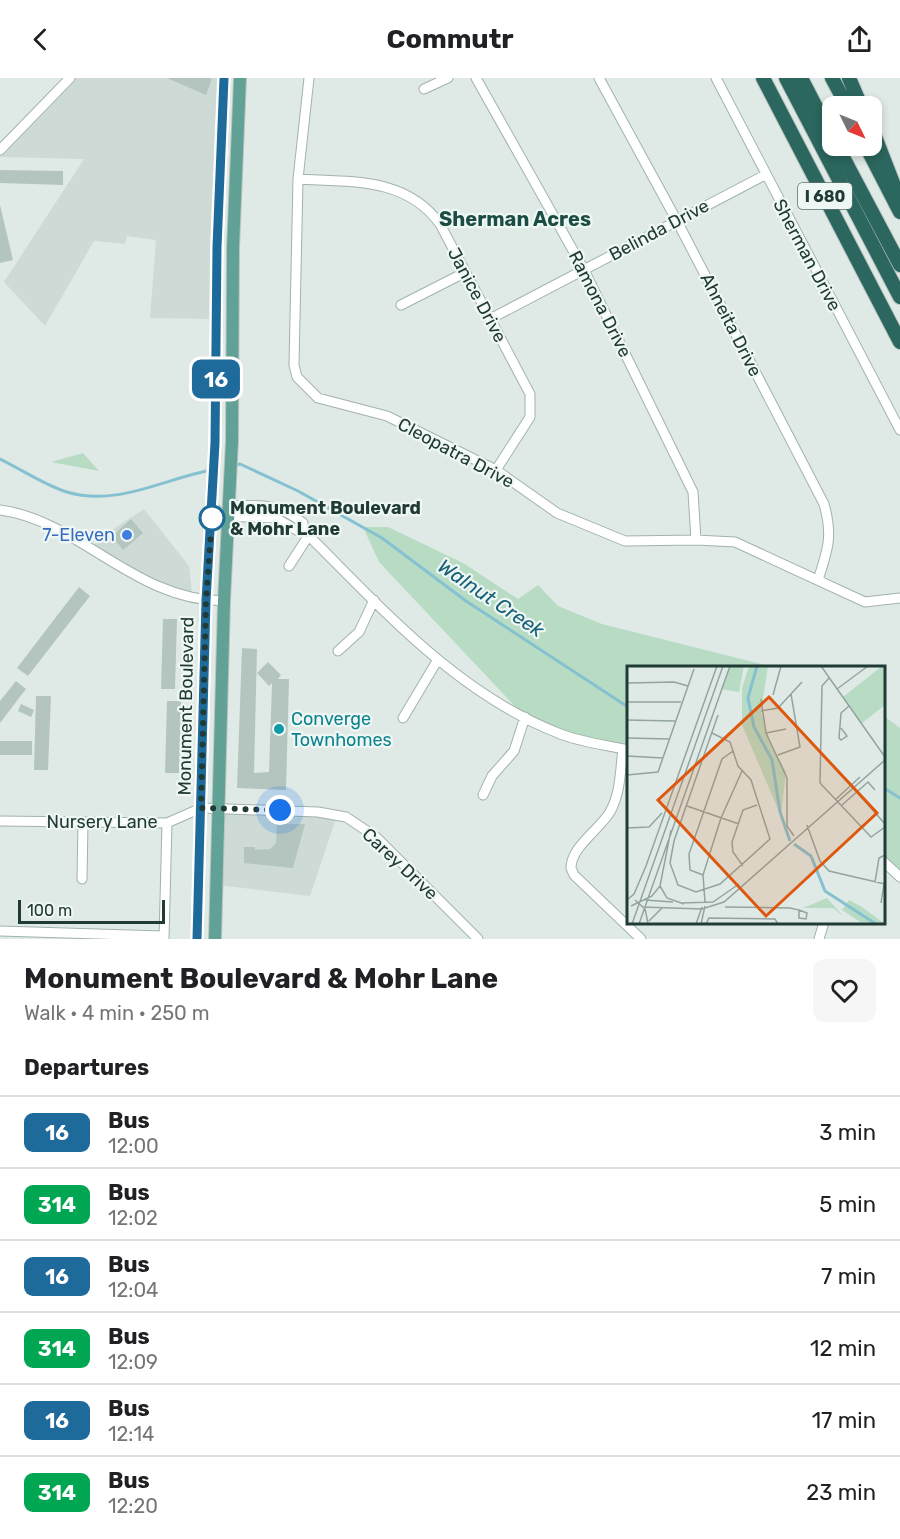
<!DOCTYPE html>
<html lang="en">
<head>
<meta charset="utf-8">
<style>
  :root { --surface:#fff; --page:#f6f6f6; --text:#202124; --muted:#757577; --line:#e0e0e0 }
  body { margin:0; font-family:Rubik,sans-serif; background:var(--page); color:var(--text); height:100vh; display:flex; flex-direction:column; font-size:22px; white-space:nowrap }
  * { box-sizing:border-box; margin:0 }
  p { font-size:20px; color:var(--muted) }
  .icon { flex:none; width:33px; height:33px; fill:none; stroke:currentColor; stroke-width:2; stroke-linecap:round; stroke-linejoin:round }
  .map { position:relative; height:861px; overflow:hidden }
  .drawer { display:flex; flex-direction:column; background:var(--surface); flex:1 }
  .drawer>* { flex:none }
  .badge { padding:0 12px; border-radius:9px; font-size:21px; line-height:39px }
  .needle { width:39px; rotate:133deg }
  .buttons { position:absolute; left:822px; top:18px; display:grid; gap:12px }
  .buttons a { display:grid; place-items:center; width:60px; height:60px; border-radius:12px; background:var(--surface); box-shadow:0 3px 9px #0003; font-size:30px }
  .scale { position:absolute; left:18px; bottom:15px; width:147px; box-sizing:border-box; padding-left:6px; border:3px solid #203a35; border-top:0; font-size:16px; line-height:21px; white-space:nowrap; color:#203a35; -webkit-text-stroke:4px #eff7f4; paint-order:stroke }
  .you { position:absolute; width:30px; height:30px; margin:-15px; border:4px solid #fff; border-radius:50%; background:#1a73e8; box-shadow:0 0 0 9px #1a73e833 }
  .map>.badge { position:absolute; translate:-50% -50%; box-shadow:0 0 0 3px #fff }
  h2 { padding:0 24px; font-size:22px; line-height:54px }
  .round { display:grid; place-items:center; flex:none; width:63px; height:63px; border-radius:12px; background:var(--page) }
  .overview { display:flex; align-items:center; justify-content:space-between; height:102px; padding:0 24px }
  h1 { font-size:28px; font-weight:700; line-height:45px }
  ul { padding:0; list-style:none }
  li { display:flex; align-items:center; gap:18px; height:72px; padding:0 24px; border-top:2px solid var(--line) }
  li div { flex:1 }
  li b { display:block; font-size:22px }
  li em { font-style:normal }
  li .badge { min-width:66px; font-weight:700; text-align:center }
  header { display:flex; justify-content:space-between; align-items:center; height:78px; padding:0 24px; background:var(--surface); font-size:27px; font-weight:700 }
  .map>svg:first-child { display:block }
  .built { fill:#cddad5 }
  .green { fill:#b7dcc3 }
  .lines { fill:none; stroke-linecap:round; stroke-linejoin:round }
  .stream { stroke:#85c1d1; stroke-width:3 }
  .building { fill:#b4c5bf }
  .minor-casing { stroke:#a2b2ad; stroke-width:11 }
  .major-casing { stroke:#bcc4c2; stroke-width:14 }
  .highway-casing { stroke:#bcc4c2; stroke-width:16 }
  .minor { stroke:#fff; stroke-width:9 }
  .major { stroke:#62a195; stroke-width:12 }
  .highway { stroke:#2b675e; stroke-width:14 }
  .line-casing { stroke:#fff; stroke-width:14 }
  .line { stroke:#1e6b9b; stroke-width:9 }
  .walk { stroke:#203a35; stroke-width:6; stroke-dasharray:0 10.8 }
  .stop-dot { fill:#fff; stroke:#1e6b9b; stroke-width:3 }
  .shop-dot { fill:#3f7fe0; stroke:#eff7f4; stroke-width:2 }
  .culture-dot { fill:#0f9aa8; stroke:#eff7f4; stroke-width:2 }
  .labels { text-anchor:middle; stroke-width:4.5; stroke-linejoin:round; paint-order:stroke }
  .shield { fill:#eff7f4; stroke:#5e736e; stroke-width:1.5 }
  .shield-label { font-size:16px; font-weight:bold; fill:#203a35 }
  .street-label { font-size:18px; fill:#203a35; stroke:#eff7f4 }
  .stop-label { font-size:18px; font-weight:bold; fill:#203a35; stroke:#eff7f4; text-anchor:start }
  .shop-label { font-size:18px; fill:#366cbe; stroke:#eff7f4; text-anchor:end }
  .culture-label { font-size:18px; fill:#0d838f; stroke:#eff7f4; text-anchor:start }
  .neighbourhood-label { font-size:20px; font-weight:bold; fill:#1c4d44; stroke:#eff7f4 }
  .water-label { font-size:20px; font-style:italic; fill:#196177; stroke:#eff7f4 }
  .inset-river { fill:none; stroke:#85c1d1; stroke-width:3 }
  .inset-road { fill:none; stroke:#93a49f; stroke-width:1.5 }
  .view { fill:#de570e; fill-opacity:0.15; stroke:#de570e; stroke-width:3 }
  .inset-edge { fill:none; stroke:#203a35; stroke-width:3 }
</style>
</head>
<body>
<header><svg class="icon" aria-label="back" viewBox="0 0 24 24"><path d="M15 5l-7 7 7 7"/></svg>Commutr<svg class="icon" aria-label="share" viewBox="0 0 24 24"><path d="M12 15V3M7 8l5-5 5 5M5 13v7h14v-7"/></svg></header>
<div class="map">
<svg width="900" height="861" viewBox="0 0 900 861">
  <rect width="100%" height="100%" fill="#dfeae6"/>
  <path class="built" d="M70,0H224L217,241L150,240L156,162L127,158L125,166L94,163L45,248L4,204L84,81L0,79V72Z
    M144,431L189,488L192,515L159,507L93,470L98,461Z
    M218,730L337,737L310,818L217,807Z"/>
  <path class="green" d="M83,375L99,393L51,384Z
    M363,449H388L463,485L518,521L538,507L558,528L602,546L773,589L628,590V672L559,656L525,639L379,484Z
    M884,638L900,650V799L884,784Z"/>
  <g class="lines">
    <path class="stream" d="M0,381C21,391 44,407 67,414C116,429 164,401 211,392
      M233,388L240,386L298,413L382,460L466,523L628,629
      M884,710L900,720"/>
  </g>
  <path class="building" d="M167,0H209L212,1L206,17Z
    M0,92L63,93V107L0,105Z
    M0,127L13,182L0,185Z
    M131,441L143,455L123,472L112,458Z
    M79,509L90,518L28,598L17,590Z
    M163,541H177L175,611H161Z
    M242,570L257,571L254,695L269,694L272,605L269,608L257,595L268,584L281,597L278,601H289L286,712L237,710Z
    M16,603L26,611L0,645V623Z
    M36,618H51L48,692H34Z
    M167,623H181L179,695H165Z
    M21,626L34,632L31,639L18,633Z
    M0,663H32V677H0Z
    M277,746H305L293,790L244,785V769H255V772L270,771L276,765Z"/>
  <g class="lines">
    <defs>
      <path id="minor" d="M309,0L298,101L294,287L297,299L318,320L387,338L496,392L557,435L625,463L696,462L735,464L865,524L900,520
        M476,0L584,192L693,414L696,462
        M599,0L677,143L824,426C833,458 828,471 818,502
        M716,0L900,352
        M424,11L448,0
        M0,72L70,0
        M298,101C351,104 406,99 440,146L530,316V339L496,392
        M401,227L464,195
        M490,241L765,97
        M212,427L222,438L276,440L298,453L303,452
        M228,428C259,427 279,425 303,445V452C380,528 454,614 558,655C579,664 606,667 628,672
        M0,432C81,443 133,522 224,523
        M289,488L309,457
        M338,573L359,554L374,522
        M403,640L437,583
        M623,671C620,693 621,714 610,734C599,752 571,769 571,790L574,797L641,861
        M483,717L492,698L514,673L525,639
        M0,743L167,745L201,730L318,734L346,739L376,759L478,861
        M884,784L900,799
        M82,801L83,745
        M0,853L163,858
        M164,861L167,745
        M819,861L824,844"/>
      <path id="major" d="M197,861L206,523L215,365L217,169L224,0
        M215,861L224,523L232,363L233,170L240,0"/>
      <path id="highway" d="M763,0L900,264
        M786,0L900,219
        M801,0L832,60
        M832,0L847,28
        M849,0L861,28
        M872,51L900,123
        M837,68L900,187
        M866,68L900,134"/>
    </defs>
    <use href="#minor" class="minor-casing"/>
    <use href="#major" class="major-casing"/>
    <use href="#highway" class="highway-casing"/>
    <use href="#minor" class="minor"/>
    <use href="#major" class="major"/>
    <use href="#highway" class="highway"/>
  </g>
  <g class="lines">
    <defs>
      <path id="line" d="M197,861L206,523L215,365L217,169L224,0"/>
    </defs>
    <use href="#line" class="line-casing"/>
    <use href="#line" class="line"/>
    <path class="walk" d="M212,440L206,523L201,730L280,732"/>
  </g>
  <circle class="stop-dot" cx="212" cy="440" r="12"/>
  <circle class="shop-dot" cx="127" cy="457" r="6"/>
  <circle class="culture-dot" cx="279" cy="651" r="6"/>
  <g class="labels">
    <rect class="shield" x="798" y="105" width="54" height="26" rx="4.5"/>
    <g class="shield-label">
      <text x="825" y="124">I 680</text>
    </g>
    <g class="street-label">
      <text transform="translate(659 152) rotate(-28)" y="6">Belinda Drive</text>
      <text transform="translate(807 177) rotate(62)" y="6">Sherman Drive</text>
      <text transform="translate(477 217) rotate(62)" y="6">Janice Drive</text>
      <text transform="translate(600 226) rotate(63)" y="6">Ramona Drive</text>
      <text transform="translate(731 247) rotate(63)" y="6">Ahneita Drive</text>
      <text transform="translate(456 375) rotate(28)" y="6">Cleopatra Drive</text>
      <text transform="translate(186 628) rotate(-89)" y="6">Monument Boulevard</text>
      <text x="102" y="750">Nursery Lane</text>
      <text transform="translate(400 786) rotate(43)" y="6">Carey Drive</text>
    </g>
    <g class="stop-label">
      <text x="230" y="436">Monument Boulevard<tspan x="230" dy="21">&amp; Mohr Lane</tspan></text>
    </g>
    <g class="shop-label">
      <text x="115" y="463">7-Eleven</text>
    </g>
    <g class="culture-label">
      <text x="291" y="647">Converge<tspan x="291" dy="21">Townhomes</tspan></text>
    </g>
    <g class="neighbourhood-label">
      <text x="515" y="148">Sherman Acres</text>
    </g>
    <g class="water-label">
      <text transform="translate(491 520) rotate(34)" y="7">Walnut Creek</text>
    </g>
  </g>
  <g transform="translate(627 588)">
    <rect width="258" height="258" fill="#dfeae6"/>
    <path d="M103,0H117L112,26L94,23ZM122,0H141L134,45L143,76L159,106L154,150L115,59V22ZM255,0H258V39L234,58L216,31ZM200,232L216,250L206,242H176ZM222,234L235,241L258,258L233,256L215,244Z" fill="#b7dcc3"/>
    <path class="inset-river" d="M130,0L121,32L127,61L145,94L153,146L163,175M167,178L184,190L198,225L249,258"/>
    <path class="inset-road" d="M194,0L258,91M202,12L195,20L193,117L244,171L258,161M1,17L47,16L61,20M210,23L241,0M146,29L154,0M134,33L139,67L160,112V160L167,170M0,36H54M134,45L151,42L175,16M0,54L48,55M214,62L220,70L214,74L212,72L214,47L222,40M85,67L103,76L111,100L124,114L143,173L93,218L69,226L51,219L43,197L47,175L91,49M139,67L159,63M0,72L42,73M151,89L173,81L164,28M0,90L36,92M0,109L31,106L67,3M230,126L258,158M208,134L233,111M215,139L241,116L248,124M60,140L112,158M180,159L193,195L202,205L258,218M0,162L22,161L35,147M116,200L106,186L105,176L116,144L130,139M76,209L63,204L62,188L95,93L106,85M248,216L252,192L258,189M33,220L40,232L57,238M0,234L7,228L19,200L90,0M8,234L18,243L21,257M18,234L46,236M78,236L76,209L94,152L115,105M54,237L86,236L112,218M254,237L257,218M4,240L25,230L33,220L44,164M15,241L75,243L97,236L258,94M98,241L163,242L172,244V252L179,253L180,247L172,244M22,255L35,242M5,258L96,0M12,258L103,0M69,258L75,241M74,258L78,240M79,258L82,252L148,253L151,258"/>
    <path class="view" d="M142,31L250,147L139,250L31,134Z"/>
    <rect width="258" height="258" class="inset-edge"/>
  </g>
</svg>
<div class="buttons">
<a><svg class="needle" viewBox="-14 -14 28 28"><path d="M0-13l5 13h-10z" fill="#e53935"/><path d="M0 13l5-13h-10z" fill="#757577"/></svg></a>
</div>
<div class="scale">100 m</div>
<div class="you" style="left:280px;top:732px"></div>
<b class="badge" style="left:216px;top:301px;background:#1e6b9b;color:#fff">16</b>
</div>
<section class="drawer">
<div class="overview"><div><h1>Monument Boulevard &amp; Mohr Lane</h1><p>Walk · 4 min · 250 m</p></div><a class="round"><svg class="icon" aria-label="heart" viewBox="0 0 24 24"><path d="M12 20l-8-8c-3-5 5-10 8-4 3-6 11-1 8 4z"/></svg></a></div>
<h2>Departures</h2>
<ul>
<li><span class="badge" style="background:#1e6b9b;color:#fff">16</span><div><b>Bus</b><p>12:00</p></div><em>3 min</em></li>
<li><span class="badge" style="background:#00a651;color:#fff">314</span><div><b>Bus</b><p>12:02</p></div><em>5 min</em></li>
<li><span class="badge" style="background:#1e6b9b;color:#fff">16</span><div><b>Bus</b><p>12:04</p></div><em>7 min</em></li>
<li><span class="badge" style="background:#00a651;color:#fff">314</span><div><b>Bus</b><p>12:09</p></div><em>12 min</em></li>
<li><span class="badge" style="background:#1e6b9b;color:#fff">16</span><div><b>Bus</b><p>12:14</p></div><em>17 min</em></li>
<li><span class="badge" style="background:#00a651;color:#fff">314</span><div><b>Bus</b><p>12:20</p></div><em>23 min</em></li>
</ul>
</section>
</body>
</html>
